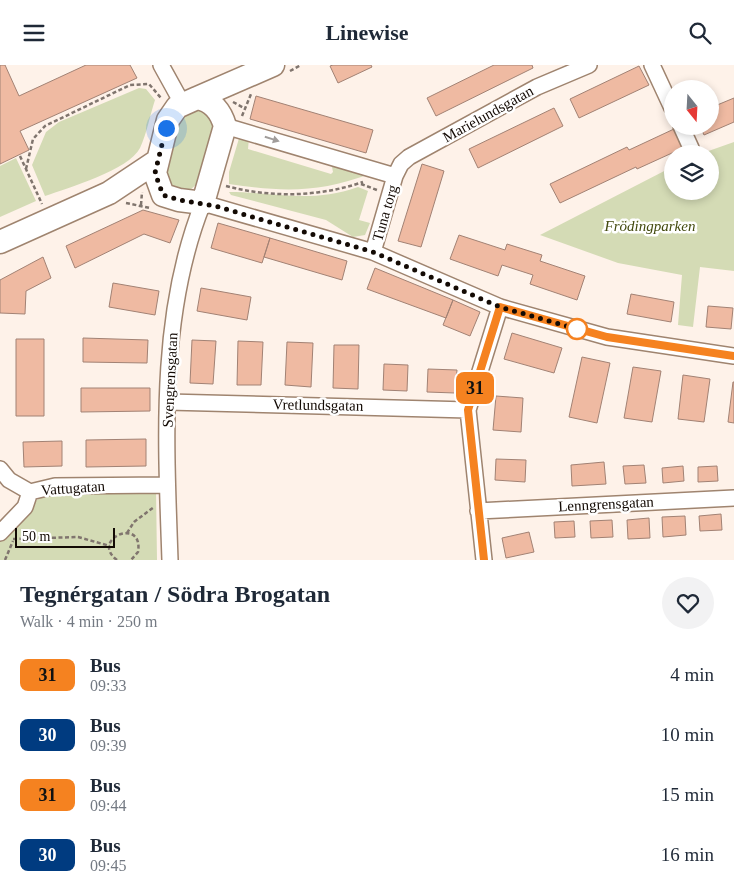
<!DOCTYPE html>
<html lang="en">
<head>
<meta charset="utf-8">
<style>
  :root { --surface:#fff; --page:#f2f2f3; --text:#1f2937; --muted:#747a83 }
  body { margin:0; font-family:Georgia,serif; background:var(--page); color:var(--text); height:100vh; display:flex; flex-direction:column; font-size:19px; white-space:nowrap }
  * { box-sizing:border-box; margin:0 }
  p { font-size:16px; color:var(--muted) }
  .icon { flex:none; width:28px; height:28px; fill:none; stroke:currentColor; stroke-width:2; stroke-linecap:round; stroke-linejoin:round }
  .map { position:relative; height:495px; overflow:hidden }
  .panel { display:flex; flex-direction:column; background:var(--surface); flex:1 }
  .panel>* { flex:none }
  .badge { padding:0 10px; border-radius:8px; font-size:18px; line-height:32px }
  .needle { width:32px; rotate:162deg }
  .buttons { position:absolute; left:664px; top:15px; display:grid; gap:10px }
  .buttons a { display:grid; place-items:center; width:55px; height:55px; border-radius:50%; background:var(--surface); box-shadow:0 2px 8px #0003; font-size:25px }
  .scale { position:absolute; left:15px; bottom:12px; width:100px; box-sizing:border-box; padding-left:5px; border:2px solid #130a04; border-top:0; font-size:14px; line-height:18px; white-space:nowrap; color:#130a04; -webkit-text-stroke:4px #fff; paint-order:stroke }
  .you { position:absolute; width:25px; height:25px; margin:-12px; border:4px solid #fff; border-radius:50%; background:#1a73e8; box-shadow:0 0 0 8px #1a73e833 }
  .map>.badge { position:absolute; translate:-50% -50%; box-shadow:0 0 0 2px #fff }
  .round { display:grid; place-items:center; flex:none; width:52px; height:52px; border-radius:26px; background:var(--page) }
  .overview { display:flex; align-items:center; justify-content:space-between; height:85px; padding:0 20px }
  h1 { font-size:24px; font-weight:700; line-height:38px }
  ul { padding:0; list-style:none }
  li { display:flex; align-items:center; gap:15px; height:60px; padding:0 20px }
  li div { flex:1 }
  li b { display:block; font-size:19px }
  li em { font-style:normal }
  li .badge { min-width:55px; font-weight:700; text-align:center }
  header { display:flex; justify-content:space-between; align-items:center; height:65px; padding:0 20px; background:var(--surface); font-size:22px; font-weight:700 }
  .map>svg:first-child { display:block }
  .green { fill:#d4dbb5 }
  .building { fill:#efbaa2; stroke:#a28274 }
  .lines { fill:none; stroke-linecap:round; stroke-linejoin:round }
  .street-casing { stroke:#9f846f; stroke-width:18 }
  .secondary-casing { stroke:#9f846f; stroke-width:25 }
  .path { stroke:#80756e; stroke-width:2.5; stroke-dasharray:4 2.5; stroke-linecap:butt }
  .street { stroke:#fff; stroke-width:15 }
  .secondary { stroke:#fff; stroke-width:22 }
  .oneway { fill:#a19d9b }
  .line-casing { stroke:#fff; stroke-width:11 }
  .line { stroke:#f58220; stroke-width:8 }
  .walk { stroke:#130a04; stroke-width:5; stroke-dasharray:0 9 }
  .stop-dot { fill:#fff; stroke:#f58220; stroke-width:2.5 }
  .labels { text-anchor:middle; stroke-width:5; stroke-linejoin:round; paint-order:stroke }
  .street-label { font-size:15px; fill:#130a04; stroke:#fff }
  .park-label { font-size:15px; font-style:italic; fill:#434a0f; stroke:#fff }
</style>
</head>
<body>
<header><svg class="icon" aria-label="menu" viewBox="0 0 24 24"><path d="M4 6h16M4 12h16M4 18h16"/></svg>Linewise<svg class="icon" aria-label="search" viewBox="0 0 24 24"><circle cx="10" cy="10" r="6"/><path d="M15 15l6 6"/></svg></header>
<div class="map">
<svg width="734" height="495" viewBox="0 0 734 495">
  <rect width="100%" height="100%" fill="#fef2e9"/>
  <path class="green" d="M139,23L146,24L155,35C150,50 147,68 140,83C129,105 68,123 45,131L32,100L46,67L59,57Z
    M187,43L205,44L215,61L198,118L190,125L182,128L162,118L175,57Z
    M240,70L249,73L248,84L331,109L333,107L331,97L370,109C318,128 283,127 229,119V107Z
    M734,77V206L700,202L693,262L678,260L682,210L618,198L540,170L672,102V126H710V89H700Z
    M16,93L36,136L0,152V101Z
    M358,122L368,126L359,155L370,158L365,170L353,172L326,155L231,130L229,127C278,127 309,139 358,122Z
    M156,424L157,495H0V474L37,435L55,426Z"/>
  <path class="building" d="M0,0H5L19,31L86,0H130L137,13L20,66L29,85L0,99Z
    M333,0H371L372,2L338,18L330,1Z
    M494,0H532L533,3L436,51L427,33Z
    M639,1L649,20L579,53L570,34Z
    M256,31L373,65L366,88L250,54Z
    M734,33V57L704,70L700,61H710V43Z
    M554,43L563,61L478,103L469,84Z
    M674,64L683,83L637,104L636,102L560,138L550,119L627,82L629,85Z
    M422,99L444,106L421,182L398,176Z
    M143,145L179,155L170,178L144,169L75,203L66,181Z
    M218,158L270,173L262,198L211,183Z
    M459,170L505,185L507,179L542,190L540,196L585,211L577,235L530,219L533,210L502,200L498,211L450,194Z
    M270,173L347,196L342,215L264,192Z
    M43,192L51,213L26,226L25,249L0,248V215Z
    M375,203L453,235L446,253L367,224Z
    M113,218L159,226L155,250L109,242Z
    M201,223L251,232L247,255L197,246Z
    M631,229L674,237L671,257L627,249Z
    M453,235L480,247L470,271L443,260Z
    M708,241L733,243L731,264L706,262Z
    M512,268L562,283L554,308L504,294Z
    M83,273L148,275L147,298L83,297Z
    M16,274H44V351H16Z
    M192,275L216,276L213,319L190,318Z
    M238,276L263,277L261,320H237Z
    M287,277L313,278L311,322L285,320Z
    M334,280H359L358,324L333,323Z
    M582,292L610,298L597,358L569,352Z
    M384,299L408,300L407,326L383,325Z
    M633,302L661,306L652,357L624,353Z
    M428,304L457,305L455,328L427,327Z
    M683,310L710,314L704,357L678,354Z
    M733,317H734V358L728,357Z
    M81,323H150V346L81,347Z
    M496,331L523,333L521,367L493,365Z
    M146,374V401L86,402V375Z
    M62,376V401L24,402L23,377Z
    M496,394L526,395L525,417L495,415Z
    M604,397L606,419L572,421L571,400Z
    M644,400L646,418L625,419L623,401Z
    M683,401L684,416L663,418L662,403Z
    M717,401L718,416L698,417V402Z
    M721,449L722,465L700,466L699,451Z
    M685,451L686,470L663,472L662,452Z
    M649,453L650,473L628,474L627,455Z
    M612,455L613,472L591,473L590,456Z
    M574,456L575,472L555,473L554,457Z
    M529,467L534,487L506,493L502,473Z"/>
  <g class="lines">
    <defs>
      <path id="street" d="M161,0L182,38
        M652,0L672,43
        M225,61L395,111
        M681,61L691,83
        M373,187L395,111L401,99L409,92L537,22L589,0
        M168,337L468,345
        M0,404L9,415L30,427
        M478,446L734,433
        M0,468L25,442L30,427L55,421L167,420
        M170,495C166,377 158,250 203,138L373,187L500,242L607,272L734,291
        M484,495L468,345L500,242"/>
      <path id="secondary" d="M197,33C212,35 221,47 225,61L203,138L179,135L163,130L155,108L168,55L177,42Z
        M197,33L273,0
        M0,177L109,128L157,96"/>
    </defs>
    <use href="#street" class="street-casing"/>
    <use href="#secondary" class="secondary-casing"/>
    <path class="path" d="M290,6L301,0
      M233,37L244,43
      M242,51L251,29
      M20,91L42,139
      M26,104L33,74L45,61L130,20L149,19L161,33
      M361,119L377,125
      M226,121C271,133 319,132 363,117
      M126,138L150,143
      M141,140L142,127
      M127,468L134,457L154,442
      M13,474L78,472L110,481
      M5,495L13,476
      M117,495C89,474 144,451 138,487L131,495"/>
    <use href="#street" class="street"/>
    <use href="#secondary" class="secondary"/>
  </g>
  <defs><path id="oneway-solid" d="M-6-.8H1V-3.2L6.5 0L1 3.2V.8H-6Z" transform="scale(1.25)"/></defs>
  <use class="oneway" href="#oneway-solid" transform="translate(272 74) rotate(17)"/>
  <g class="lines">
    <defs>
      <path id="line" d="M484,495L468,345L500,242L607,272L734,291"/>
    </defs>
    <use href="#line" class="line-casing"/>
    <use href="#line" class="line"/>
    <path class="walk" d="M166,63L155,108L163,130L179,135L215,141L373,187L500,242L577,264"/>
  </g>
  <circle class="stop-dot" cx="577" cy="264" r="10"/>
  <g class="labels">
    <g class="street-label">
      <text transform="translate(488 49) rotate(-29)" y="5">Marielundsgatan</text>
      <text transform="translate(385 148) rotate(-74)" y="5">Tuna torg</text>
      <text transform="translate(170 315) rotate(-87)" y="5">Svengrensgatan</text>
      <text transform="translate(318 340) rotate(1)" y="5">Vretlundsgatan</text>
      <text transform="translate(73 423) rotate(-4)" y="5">Vattugatan</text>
      <text transform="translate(606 439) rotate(-3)" y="5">Lenngrensgatan</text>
    </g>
    <g class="park-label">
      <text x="650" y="166">Frödingparken</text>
    </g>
  </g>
</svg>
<div class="buttons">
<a><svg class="needle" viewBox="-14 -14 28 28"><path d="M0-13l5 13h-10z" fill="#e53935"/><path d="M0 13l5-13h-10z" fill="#747a83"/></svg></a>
<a><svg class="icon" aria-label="layers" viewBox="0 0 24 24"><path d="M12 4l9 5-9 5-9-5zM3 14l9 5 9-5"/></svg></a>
</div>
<div class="scale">50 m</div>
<div class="you" style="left:166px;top:63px"></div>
<b class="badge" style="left:475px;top:323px;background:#f58220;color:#111">31</b>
</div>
<section class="panel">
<div class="overview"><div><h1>Tegnérgatan / Södra Brogatan</h1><p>Walk · 4 min · 250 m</p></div><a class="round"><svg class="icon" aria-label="heart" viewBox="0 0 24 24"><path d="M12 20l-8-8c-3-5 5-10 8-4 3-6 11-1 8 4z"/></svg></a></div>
<ul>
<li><span class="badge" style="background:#f58220;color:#111">31</span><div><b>Bus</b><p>09:33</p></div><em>4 min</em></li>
<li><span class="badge" style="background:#003b80;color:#fff">30</span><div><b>Bus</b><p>09:39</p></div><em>10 min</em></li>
<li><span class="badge" style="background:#f58220;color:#111">31</span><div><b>Bus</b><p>09:44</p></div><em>15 min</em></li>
<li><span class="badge" style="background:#003b80;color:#fff">30</span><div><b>Bus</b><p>09:45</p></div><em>16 min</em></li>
</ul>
</section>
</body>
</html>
